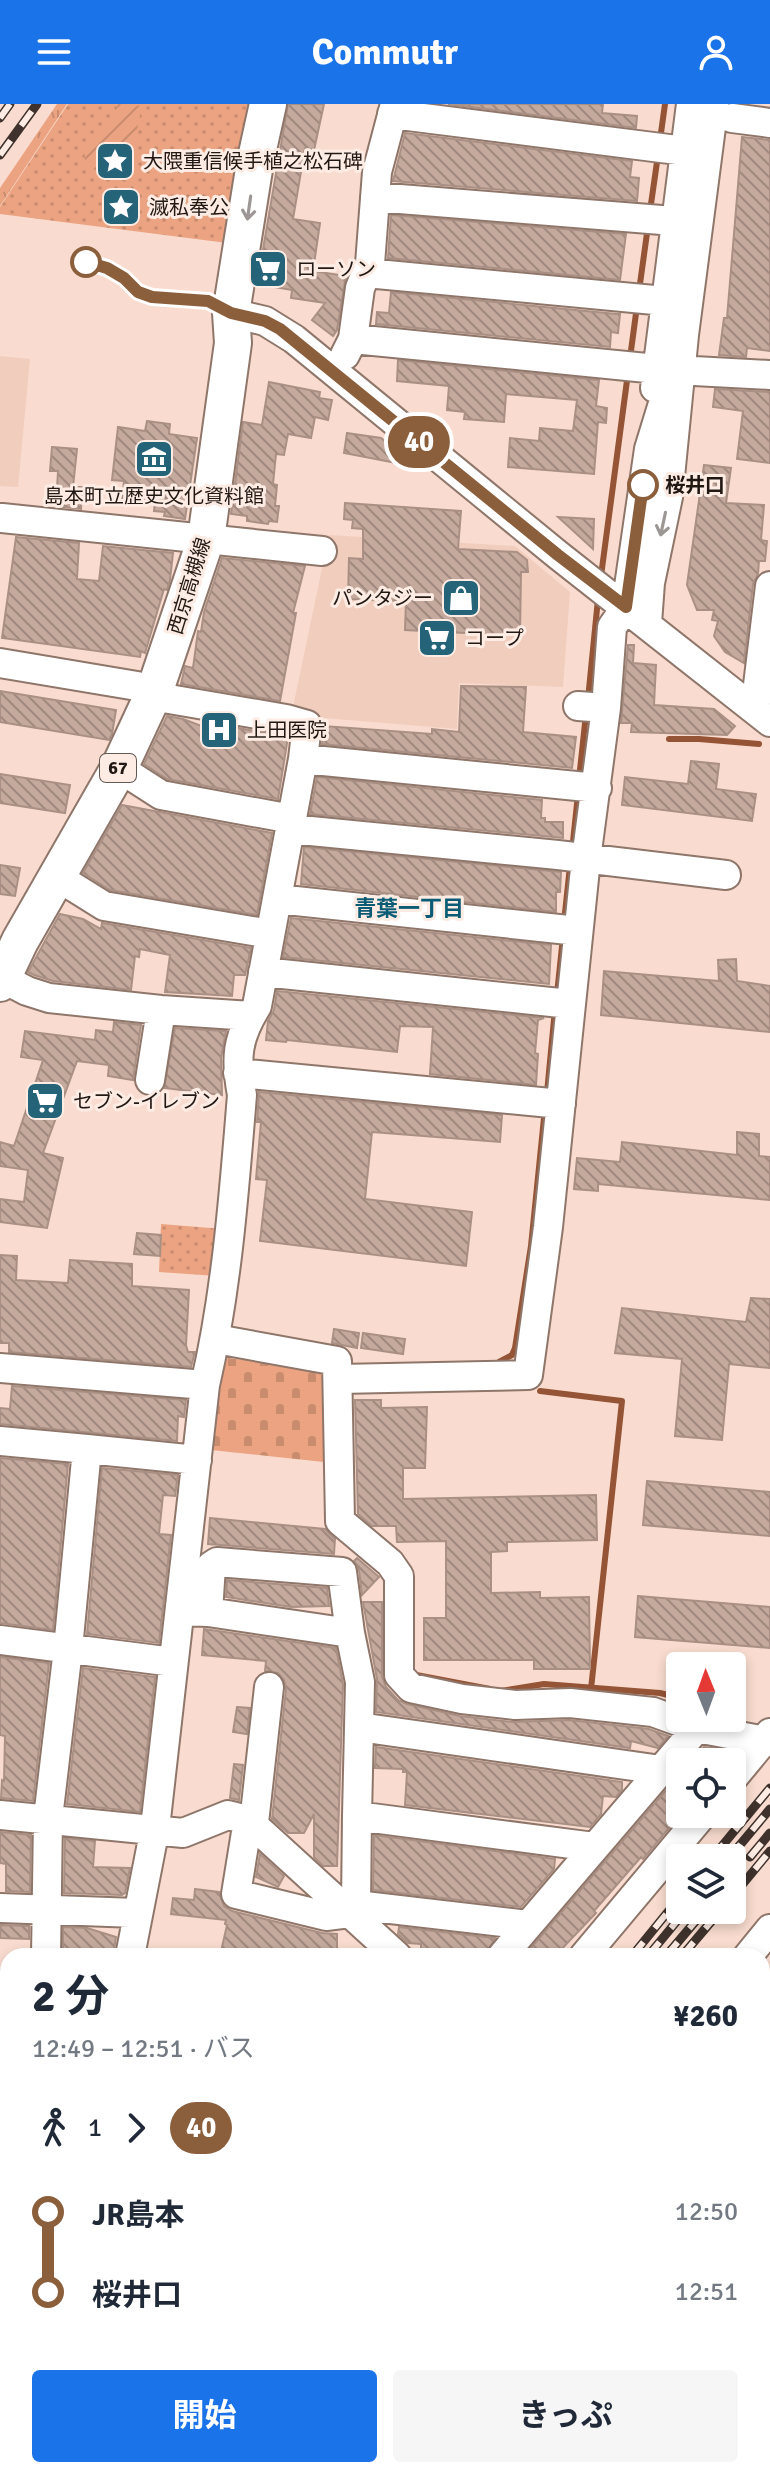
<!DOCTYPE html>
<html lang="ja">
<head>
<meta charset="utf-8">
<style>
  :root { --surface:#fff; --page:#f6f6f7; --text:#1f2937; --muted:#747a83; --accent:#1a73e8 }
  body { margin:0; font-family:Signika,"Noto Sans JP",sans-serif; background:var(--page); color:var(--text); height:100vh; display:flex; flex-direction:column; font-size:30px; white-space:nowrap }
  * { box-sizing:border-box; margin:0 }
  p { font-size:26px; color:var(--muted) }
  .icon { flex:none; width:44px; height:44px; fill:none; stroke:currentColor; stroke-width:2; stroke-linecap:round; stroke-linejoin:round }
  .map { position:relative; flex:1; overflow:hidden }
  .details { position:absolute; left:0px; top:1844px; width:770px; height:530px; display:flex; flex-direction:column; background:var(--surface); border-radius:24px 24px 0 0; box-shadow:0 4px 12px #0003 }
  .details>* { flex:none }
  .badge { padding:0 16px; border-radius:26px; font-size:28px; line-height:52px }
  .needle { width:52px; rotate:359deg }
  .controls { position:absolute; left:666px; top:1548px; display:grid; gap:16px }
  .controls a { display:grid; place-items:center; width:80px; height:80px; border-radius:8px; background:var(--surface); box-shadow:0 4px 12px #0003; font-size:40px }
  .map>.badge { position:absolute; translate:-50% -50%; box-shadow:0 0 0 4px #fff }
  .legs { display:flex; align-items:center; gap:12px; height:88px; padding:0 32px; font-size:26px }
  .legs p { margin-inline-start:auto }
  .overview { display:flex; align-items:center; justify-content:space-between; height:136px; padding:0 32px }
  h1 { font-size:44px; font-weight:700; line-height:60px }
  .action { display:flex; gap:16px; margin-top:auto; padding:16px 32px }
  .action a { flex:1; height:92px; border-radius:8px; background:var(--accent); color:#fff; font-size:32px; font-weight:700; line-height:92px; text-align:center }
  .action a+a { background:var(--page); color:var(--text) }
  ul { padding:0 32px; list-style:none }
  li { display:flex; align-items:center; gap:28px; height:80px; font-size:30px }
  li i { display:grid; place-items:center; width:12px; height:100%; margin:0 10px; background:currentColor }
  li i::after { content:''; width:20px; height:20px; margin:-10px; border:6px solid; border-radius:50%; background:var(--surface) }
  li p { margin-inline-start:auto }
  li:first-child i { background:linear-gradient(#0000 50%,currentColor 0) }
  li:last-child i { background:linear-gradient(currentColor 50%,#0000 0) }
  header { display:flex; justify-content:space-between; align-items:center; height:104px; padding:0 32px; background:var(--accent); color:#fff; font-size:36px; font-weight:700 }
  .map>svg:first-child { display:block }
  .built { fill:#f1cdbd }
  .grass { fill:url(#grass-tufts) }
  .cemetery { fill:url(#cemetery-stones) }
  .park { fill:url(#park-dots) }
  .garden { fill:url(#garden-furrows) }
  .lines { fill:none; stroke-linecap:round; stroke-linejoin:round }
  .stream { stroke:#955435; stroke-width:6 }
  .building { fill:url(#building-back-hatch); stroke:#aa9084; stroke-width:2 }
  .minor-casing { stroke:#8f766a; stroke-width:32 }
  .major-casing { stroke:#8f766a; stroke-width:40 }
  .highway-casing { stroke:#8f766a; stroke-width:46 }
  .minor { stroke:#fff; stroke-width:28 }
  .major { stroke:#fff; stroke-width:36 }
  .highway { stroke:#fff; stroke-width:42 }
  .rail-casing { stroke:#3f322c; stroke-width:9 }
  .rail { stroke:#fdece4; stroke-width:6; stroke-dasharray:18; stroke-linecap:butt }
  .oneway { stroke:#9c9795 }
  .line-1-casing { stroke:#fff; stroke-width:18 }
  .line-1 { stroke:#8b5e3c; stroke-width:12 }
  .stop-1-dot { fill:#fff; stroke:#8b5e3c; stroke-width:4 }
  .labels { text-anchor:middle; stroke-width:6; stroke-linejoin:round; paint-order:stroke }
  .shield { fill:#fdece4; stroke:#645852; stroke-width:2 }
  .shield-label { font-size:18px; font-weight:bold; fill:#221813 }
  .poi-label { font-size:20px; fill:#221813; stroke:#fdece4; text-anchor:start }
  .stop-label { font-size:20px; font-weight:bold; fill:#221813; stroke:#fdece4; text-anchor:start }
  .street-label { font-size:20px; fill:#221813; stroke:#fdece4 }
  .neighbourhood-label { font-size:22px; font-weight:bold; fill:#0b5b74; stroke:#fdece4 }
</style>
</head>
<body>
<header><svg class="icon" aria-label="menu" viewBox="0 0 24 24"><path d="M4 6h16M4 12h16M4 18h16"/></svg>Commutr<svg class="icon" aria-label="person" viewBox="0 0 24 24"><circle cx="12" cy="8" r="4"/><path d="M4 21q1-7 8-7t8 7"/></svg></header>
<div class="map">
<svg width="770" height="2373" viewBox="0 0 770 2373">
  <defs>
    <pattern id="grass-tufts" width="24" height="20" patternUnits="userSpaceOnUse" patternTransform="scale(2)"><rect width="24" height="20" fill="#eba381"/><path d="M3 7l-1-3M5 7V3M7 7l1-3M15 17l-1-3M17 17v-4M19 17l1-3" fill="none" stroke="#c98c6f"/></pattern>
    <pattern id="cemetery-stones" width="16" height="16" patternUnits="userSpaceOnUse" patternTransform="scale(2)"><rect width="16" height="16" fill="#eba381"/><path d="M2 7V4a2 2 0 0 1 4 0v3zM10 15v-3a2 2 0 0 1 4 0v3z" fill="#c98c6f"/></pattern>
    <pattern id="park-dots" width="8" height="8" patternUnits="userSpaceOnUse" patternTransform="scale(2)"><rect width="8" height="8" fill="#eba381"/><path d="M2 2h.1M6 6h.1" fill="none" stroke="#c98c6f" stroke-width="1.8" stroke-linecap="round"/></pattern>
    <pattern id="garden-furrows" width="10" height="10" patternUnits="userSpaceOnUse" patternTransform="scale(2)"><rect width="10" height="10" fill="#eba381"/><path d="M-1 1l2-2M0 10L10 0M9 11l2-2" fill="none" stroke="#c98c6f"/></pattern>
    <pattern id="building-back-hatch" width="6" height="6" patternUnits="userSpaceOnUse" patternTransform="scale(2)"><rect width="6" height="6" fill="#c5a99d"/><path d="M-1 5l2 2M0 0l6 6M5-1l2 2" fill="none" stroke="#a0897f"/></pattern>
  </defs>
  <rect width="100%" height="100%" fill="#f9dccf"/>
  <path class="built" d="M0,252L30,255L18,383L0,382Z
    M329,431L515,442L570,488L563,583L459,579L457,625L300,612L293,603Z"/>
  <path class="grass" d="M57,0H67L0,102V84Z"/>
  <path class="cemetery" d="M228,1254L325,1265L333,1359L211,1346L222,1258Z"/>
  <path class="park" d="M68,0H257L235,140L0,110V103Z
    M161,1120L223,1125L217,1172L159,1168Z"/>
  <path class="garden" d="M118,0L142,2L127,72L123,74L105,75L85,58C84,37 91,28 111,23Z"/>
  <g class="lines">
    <path class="stream" d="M660,36L665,0
      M650,107L658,51
      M639,187L648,122
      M630,254L637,202
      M601,472L628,269
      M588,595L598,495
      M669,635H699L759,640
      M579,675L586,610
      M572,747L578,690
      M564,818L570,762
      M557,890L563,833
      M547,989L555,905
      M499,1258L512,1251L515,1244L531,1142L545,1004
      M540,1287L622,1297L591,1585
      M411,1570L490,1585
      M501,1587L544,1580L660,1589L680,1594
      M732,1614L749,1622
      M294,2373L299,2366"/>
  </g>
  <path class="building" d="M288,0H324L314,46L305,44L293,115L320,119L313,167L346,172L337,226L333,232L312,216L325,199L291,194L292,186L257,180Z
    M448,0H603L602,9L637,12L636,24Z
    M405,29L632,57L630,73L639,74L637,97L393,77Z
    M742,33L770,36V247L747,244L746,253L719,251L724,214H727Z
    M391,111L626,130L620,176L388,154Z
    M391,188L617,210H620L618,229L611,228L610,243L376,220L377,208L389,209Z
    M398,256L599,276L596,302L607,304L606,319L598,318L594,370L508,363L510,334L539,337L540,324L573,327L577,296L506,290L504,318L464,315L465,308L447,306L449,282L397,277Z
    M269,278L320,288L319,294L332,296L328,316L315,313L311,334L288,330L284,351L276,350L273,380L277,381L275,402H279L277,418L269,417L268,420L247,417V412L231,410L243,318L262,321Z
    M715,285L770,288V359L737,355L743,307L713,303Z
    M147,317L170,320L169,330L197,334L185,415L164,412L165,408L154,407L155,399L122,395L124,377L112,376L118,323L145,327Z
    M347,329L381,334L417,363L344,349Z
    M52,343L77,345L73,383H82L81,405L56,402L58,367H50Z
    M704,361L731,364L726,399L764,401L761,436L767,437L765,457H759L758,470L753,480L744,559L725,548L714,532L718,517L712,516L714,506H697L687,481Z
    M345,399L461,407L458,445L517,448L527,456L528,468H521L520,529L506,528V531L405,526L406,497L348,495L349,454L363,455V425L352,424L353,416L344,415Z
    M558,413L594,415L593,445Z
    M16,433L79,439L77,475L99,477L103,442L173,449L170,476L167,486L164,485L145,549L141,547L140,553L2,534Z
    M222,454L305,462L293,509H296L280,597L181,580L185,562L193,564L198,527L201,528L204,508Z
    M628,541H634L633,559L656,561L654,601L714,605L735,622L727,631L631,628L632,619H621Z
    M461,582L526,583L523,628L576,633L572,664L322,640L324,622L432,630V625L459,628Z
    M0,587L116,606L112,630L109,636L0,618Z
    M167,612L183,615L204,623L205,618L288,633L278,695L167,675L144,660Z
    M691,657L719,660L716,685L756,690L752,717L622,701L625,673L688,680Z
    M0,670L70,681L65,709L0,699Z
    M317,673L542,696L541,714H545V718H563V734L310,710Z
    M122,701L272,729L257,811L110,786L83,769Z
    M304,743L561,768L560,788H556V808L301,780Z
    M0,761L20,764L15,792L0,790Z
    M60,810L83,815L101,825L102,819L251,844L245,871H234L232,892L165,888L170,851L140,845L139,853L135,852L131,886L53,877L34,871L28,868Z
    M291,814L551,841L549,880L283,853Z
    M736,855L737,877L770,882V928L601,911L604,867L719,877L718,856Z
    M277,887L544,914L538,916L535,949L538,950L536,981L430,970L433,923L400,922L397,948L287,936L286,938L266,936L268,917L274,906Z
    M114,918L141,921L133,976L108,972L109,961L77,957L43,1049L63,1054L47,1124L0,1118V1095L24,1098L28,1066L0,1062V1038L14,1042L43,956L21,953L25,927L95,936L96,926L113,928Z
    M175,924L226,927L221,954L222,991L164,984Z
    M259,988L502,1011L500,1038L372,1028L365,1095L472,1108L466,1162L260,1137L267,1076L256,1075L261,1018H257Z
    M737,1028L759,1030V1052L770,1053V1096L598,1080V1087L574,1085L577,1054L620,1058L622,1038L737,1051Z
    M137,1129L161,1131L160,1152L134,1150Z
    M0,1151L17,1152L16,1176L68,1179L70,1156L132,1160V1182L189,1186L186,1241L188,1248H195L191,1263L9,1248V1239H0Z
    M751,1194L770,1195V1264L729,1260L722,1336L675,1332L682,1255L615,1249L622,1204L746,1218Z
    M334,1225L359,1229L357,1244L332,1239Z
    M363,1229L405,1235L403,1250L361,1244Z
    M12,1282L186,1296L184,1313L178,1312L177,1337L0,1320V1304L10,1305Z
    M355,1296H381V1304L427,1303L425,1364H403V1395L596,1391L597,1436L507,1438V1447L491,1448V1489L540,1488V1494L589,1493L590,1565H534V1556H424V1514H446V1437L397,1438L396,1422H372L358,1410Z
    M0,1354L68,1360L53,1526L0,1519Z
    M102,1364L178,1371L175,1392L163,1391L159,1430L171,1431L159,1539L87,1530Z
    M647,1377L770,1388V1432L643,1421Z
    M210,1414L325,1425L335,1435L334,1450L208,1440Z
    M357,1454L379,1473L362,1491L359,1466L354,1457Z
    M227,1476L327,1484L329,1502L291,1503L226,1493Z
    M638,1492L770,1503V1544L635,1533Z
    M363,1498H382V1572L386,1583L398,1596L407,1600L460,1612L513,1618L569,1616L649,1625L668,1632L658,1644L631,1637L630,1644L376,1608L377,1575Z
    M204,1525L336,1544L343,1580L337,1762H323L314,1753V1710L304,1729H288L272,1715L286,1585L284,1576L278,1569L265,1567L266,1557L202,1551Z
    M0,1553L49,1559L33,1697L1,1694L2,1676L4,1677L5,1632L0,1631Z
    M83,1564L155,1573L140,1708L67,1700Z
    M237,1603L250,1604L247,1630L233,1628Z
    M376,1643L622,1678V1686L616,1693L603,1692L601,1710L590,1723L405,1701L407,1668H403V1665L375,1664Z
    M704,1643L718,1645L728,1654L724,1658H690Z
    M234,1660L243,1661L239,1696L230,1694Z
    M680,1670V1711L643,1755L641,1753L594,1807L596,1809L555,1852H524Z
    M0,1728L31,1731L30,1788L6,1787V1760L0,1759Z
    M374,1731L555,1755L554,1765L521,1803L373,1786Z
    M65,1734L95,1737L93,1763L130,1764L125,1789L122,1791L64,1789Z
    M260,1750L284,1772L278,1783L256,1773Z
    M195,1785L219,1788L224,1802L232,1807L322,1829L337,1830V1852L322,1848L321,1852H220L227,1821L225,1820L226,1816L171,1810L173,1794L194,1796Z
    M1,1821L29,1822V1835L0,1834Z
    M63,1823L87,1824L116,1833L113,1852H63Z
    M399,1823L495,1834L485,1852H453L455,1850L421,1845V1840L408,1839L398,1830Z"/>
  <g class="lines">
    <defs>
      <path id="minor" d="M392,10L685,47
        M732,14L770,19
        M375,93L674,117
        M366,169L665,197
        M231,209L265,217L294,235L558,451L770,618
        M353,235L657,265
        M345,251L353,235L360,184L370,160L377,68L395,0
        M694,267L770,271
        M655,284L691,0
        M2,414L322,447
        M647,519L650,479L668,393L684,231L714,0
        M0,559L137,582L169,595L286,615L307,621L303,655L257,902C237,934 235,954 242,991C234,1089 227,1186 205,1281L155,1724L130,1852
        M578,602L606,604
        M755,606L770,482
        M303,655L597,684
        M119,664L161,691L292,715
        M290,725L558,751L726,771
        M56,772L104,802L270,830
        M277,795L578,827
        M263,868L570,900
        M2,874L27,887L49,894L161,906L251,912
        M238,969L561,1000
        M150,976L161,906
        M216,1235L337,1257L340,1417L390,1459L399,1472V1571L411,1584L462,1595L515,1601L570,1599L653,1608L697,1624L770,1638
        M0,1264L205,1281
        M339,1275L528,1271L548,1123L586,755L606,604L612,523L626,503L649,345L684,231
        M0,1337L87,1345
        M180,1507L208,1508L211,1462L217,1458L342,1468L350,1529
        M208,1508L350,1529L360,1578L359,1623
        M0,1536L173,1558
        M732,1675L770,1629
        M0,1711L183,1729L228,1711L248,1716L397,1852
        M357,1712L359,1623L661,1666
        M248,1716L236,1790L326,1812L350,1809L356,1801L528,1821
        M254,1719L269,1583
        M356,1801L357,1712L594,1743
        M0,1804L136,1809
        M46,1852L48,1714L68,1545L87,1345L197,1356
        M502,1852L697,1624
        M584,1852L703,1710
        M748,1852L770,1825
        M0,1961H8
        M0,2110H8
        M762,2140L770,2147
        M0,2220L8,2221
        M762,2272L770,2281
        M0,2359H8
        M108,2366L115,2373
        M47,2373L48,2366
        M145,2373L151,2366
        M315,2373L321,2366"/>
      <path id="major" d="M0,879L20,837L119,664L154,589L206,435L233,239L231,209L255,59L268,0"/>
      <path id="highway" d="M762,2236L770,2227
        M655,2373L660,2366"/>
    </defs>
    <use href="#minor" class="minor-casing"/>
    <use href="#major" class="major-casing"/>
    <use href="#highway" class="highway-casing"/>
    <use href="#minor" class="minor"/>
    <use href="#major" class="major"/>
    <use href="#highway" class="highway"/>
    <defs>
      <path id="rail" d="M0,14L10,0
        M0,51L37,0
        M750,1753L770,1729
        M712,1754L770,1684
        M729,1754L770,1705
        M732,1793L770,1747
        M632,1852L680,1793
        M648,1852L686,1806
        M666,1852L705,1806
        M682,1852L721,1806
        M191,2373L197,2366
        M207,2373L213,2366
        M227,2373L232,2366
        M245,2373L251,2366"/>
    </defs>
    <use href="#rail" class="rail-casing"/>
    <use href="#rail" class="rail"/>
  </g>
  <defs><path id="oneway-shaft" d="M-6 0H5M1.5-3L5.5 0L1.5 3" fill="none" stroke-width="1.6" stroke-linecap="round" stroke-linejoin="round" transform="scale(2)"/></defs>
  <g class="oneway">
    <use href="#oneway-shaft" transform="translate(249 104) rotate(98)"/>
    <use href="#oneway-shaft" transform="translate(663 420) rotate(102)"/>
  </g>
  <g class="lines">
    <defs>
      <path id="line-1" d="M86,158L107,164L124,174L138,188L152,193L208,197L231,209L265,217L280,225L558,451L626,503L643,381"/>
    </defs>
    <use href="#line-1" class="line-1-casing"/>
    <use href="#line-1" class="line-1"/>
  </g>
  <defs>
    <symbol id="sight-square" viewBox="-11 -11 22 22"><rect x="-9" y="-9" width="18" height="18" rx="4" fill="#256379" stroke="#fdece4"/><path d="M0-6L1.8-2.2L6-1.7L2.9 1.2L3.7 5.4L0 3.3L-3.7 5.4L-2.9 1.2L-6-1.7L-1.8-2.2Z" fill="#fff"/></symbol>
    <symbol id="supermarket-square" viewBox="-11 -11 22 22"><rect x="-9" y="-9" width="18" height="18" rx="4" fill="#256379" stroke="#fdece4"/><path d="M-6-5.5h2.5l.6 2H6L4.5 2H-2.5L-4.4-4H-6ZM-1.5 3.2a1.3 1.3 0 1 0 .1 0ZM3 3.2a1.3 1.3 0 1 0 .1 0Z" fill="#fff"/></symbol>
    <symbol id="museum-square" viewBox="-11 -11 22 22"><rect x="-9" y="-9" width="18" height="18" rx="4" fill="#256379" stroke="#fdece4"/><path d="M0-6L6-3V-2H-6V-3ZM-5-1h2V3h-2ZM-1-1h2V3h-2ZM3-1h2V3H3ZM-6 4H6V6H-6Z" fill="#fff"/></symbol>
    <symbol id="shop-square" viewBox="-11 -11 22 22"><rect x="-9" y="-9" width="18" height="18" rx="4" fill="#256379" stroke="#fdece4"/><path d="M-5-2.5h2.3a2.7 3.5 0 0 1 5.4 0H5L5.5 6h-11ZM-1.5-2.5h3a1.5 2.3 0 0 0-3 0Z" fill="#fff"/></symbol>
    <symbol id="hospital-square" viewBox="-11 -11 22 22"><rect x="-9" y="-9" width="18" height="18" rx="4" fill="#256379" stroke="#fdece4"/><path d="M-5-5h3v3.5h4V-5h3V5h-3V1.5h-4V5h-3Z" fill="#fff"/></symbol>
  </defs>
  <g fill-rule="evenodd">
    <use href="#sight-square" x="93" y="35" width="44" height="44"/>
    <use href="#sight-square" x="99" y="81" width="44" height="44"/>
    <use href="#supermarket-square" x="246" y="143" width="44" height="44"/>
    <use href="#museum-square" x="132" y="333" width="44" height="44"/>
    <use href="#shop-square" x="439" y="472" width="44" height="44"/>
    <use href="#supermarket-square" x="415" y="512" width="44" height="44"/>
    <use href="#hospital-square" x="197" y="604" width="44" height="44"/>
    <use href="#supermarket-square" x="23" y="975" width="44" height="44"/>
  </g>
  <g class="stop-1-dot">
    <circle cx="86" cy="158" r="14"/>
    <circle cx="643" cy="381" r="14"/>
  </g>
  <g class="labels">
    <rect class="shield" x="100" y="650" width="36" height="28" rx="6"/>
    <g class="shield-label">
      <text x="118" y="670">67</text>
    </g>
    <g class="poi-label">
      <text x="143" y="64">大隈重信候手植之松石碑</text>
      <text x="149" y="110">滅私奉公</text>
      <text x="296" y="172">ローソン</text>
      <text x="154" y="399" text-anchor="middle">島本町立歴史文化資料館</text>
      <text x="433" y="501" text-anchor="end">パンタジー</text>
      <text x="465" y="541">コープ</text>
      <text x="247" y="633">上田医院</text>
      <text x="73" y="1004">セブン-イレブン</text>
    </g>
    <g class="stop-label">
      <text x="665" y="388">桜井口</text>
    </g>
    <g class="street-label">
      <text transform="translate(189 482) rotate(-73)" y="7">西京高槻線</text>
    </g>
    <g class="neighbourhood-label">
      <text x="409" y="812">青葉一丁目</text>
    </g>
  </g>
</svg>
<div class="controls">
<a><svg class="needle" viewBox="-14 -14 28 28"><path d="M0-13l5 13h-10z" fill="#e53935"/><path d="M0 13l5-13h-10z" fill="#747a83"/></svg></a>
<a><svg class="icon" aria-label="locate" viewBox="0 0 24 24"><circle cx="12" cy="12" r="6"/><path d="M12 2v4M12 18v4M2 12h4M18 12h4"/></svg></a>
<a><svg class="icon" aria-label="layers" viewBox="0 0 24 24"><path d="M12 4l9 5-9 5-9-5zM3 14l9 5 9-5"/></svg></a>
</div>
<b class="badge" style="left:419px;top:338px;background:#8b5e3c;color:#fff">40</b>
<section class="details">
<div class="overview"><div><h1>2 分</h1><p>12:49 – 12:51 · バス</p></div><b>¥260</b></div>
<div class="legs"><svg class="icon" aria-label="walk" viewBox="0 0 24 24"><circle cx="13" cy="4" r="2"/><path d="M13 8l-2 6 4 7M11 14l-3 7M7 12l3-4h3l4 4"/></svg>1<svg class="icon" aria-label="forward" viewBox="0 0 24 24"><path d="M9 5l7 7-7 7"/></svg><b class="badge" style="background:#8b5e3c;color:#fff">40</b></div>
<ul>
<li><i style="color:#8b5e3c"></i><b>JR島本</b><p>12:50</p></li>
<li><i style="color:#8b5e3c"></i><b>桜井口</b><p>12:51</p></li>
</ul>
<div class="action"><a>開始</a><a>きっぷ</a></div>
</section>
</div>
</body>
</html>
